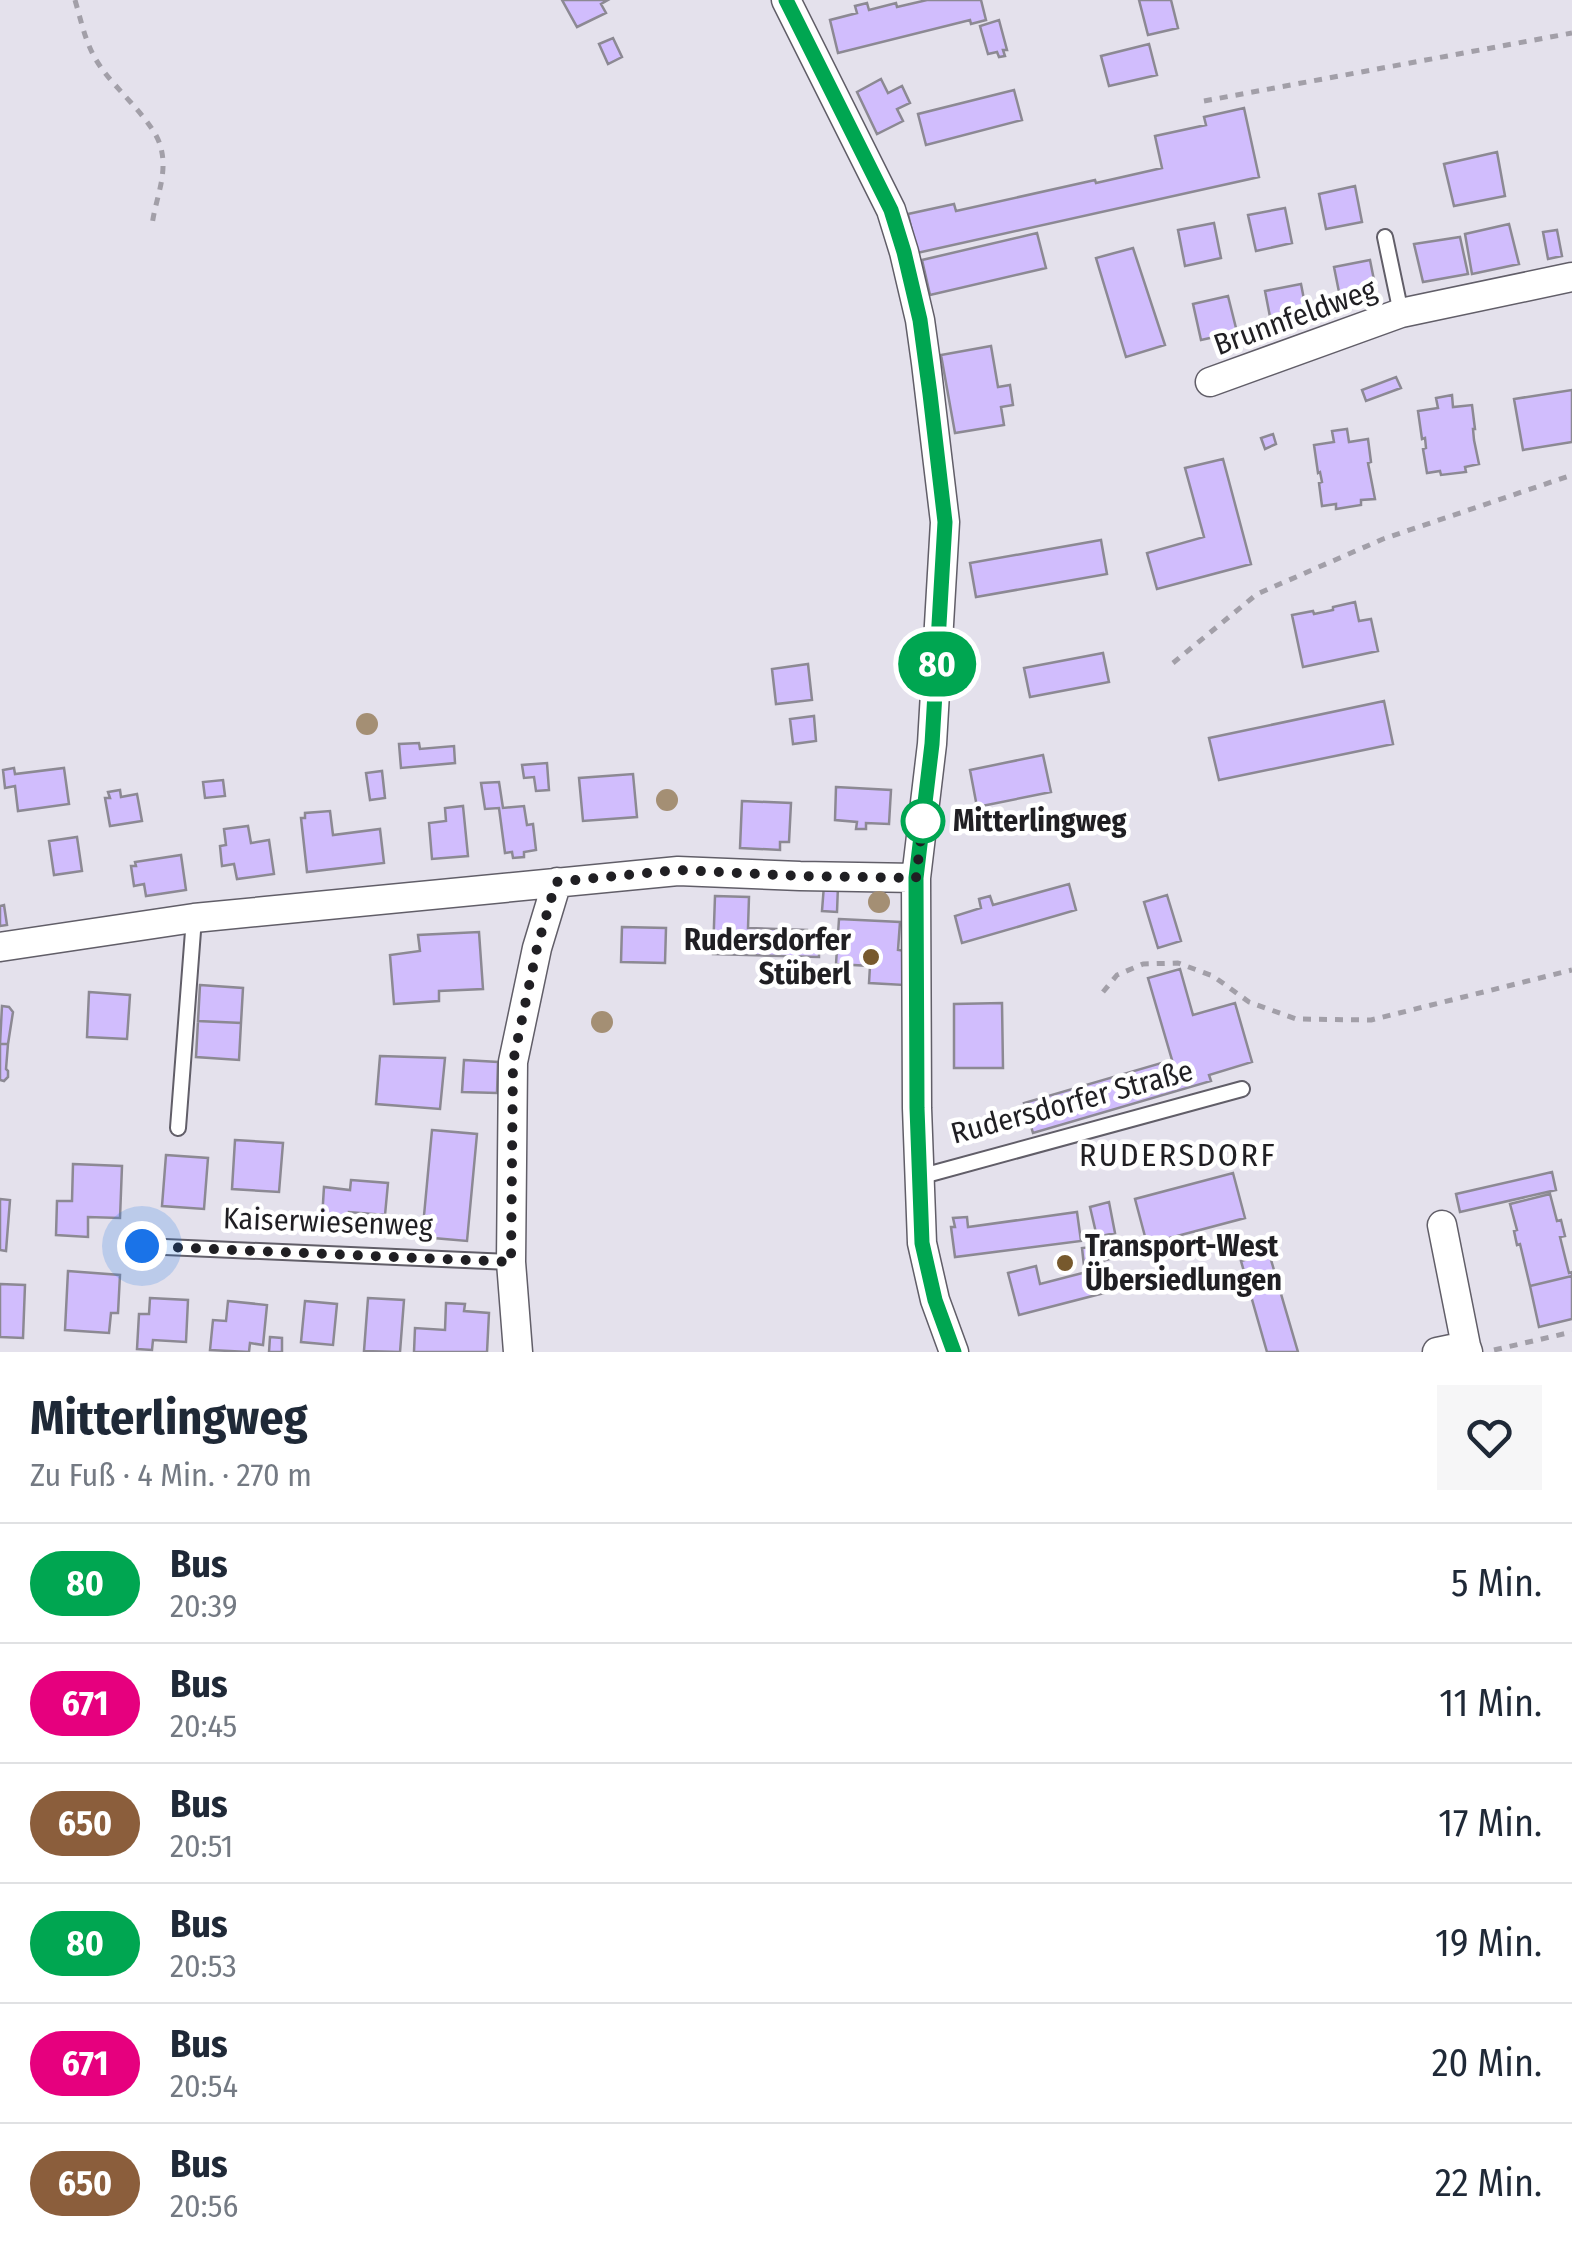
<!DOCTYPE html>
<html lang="de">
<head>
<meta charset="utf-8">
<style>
  :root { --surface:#fff; --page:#f6f6f7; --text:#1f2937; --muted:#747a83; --line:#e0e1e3 }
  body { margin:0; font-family:"Fira Sans Condensed",sans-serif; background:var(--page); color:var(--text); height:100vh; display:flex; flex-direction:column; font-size:38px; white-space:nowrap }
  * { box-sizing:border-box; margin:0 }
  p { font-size:32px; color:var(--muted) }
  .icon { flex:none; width:55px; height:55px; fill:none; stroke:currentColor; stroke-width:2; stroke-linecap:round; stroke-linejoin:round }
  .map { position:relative; height:1352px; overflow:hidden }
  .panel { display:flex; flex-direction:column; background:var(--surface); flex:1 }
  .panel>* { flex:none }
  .badge { padding:0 20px; border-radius:32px; font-size:35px; line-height:65px }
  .you { position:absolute; width:50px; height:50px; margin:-25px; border:8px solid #fff; border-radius:50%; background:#1a73e8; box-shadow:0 0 0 15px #1a73e833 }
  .map>.badge { position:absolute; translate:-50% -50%; box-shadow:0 0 0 5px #fff }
  .round { display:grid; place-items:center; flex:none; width:105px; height:105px; border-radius:0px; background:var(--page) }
  .overview { display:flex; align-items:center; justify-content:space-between; height:170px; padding:0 30px }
  h1 { font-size:48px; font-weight:700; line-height:75px }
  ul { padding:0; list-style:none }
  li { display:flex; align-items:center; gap:30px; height:120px; padding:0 30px; border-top:2px solid var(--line) }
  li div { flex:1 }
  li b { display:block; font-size:38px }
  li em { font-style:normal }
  li .badge { min-width:110px; font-weight:700; text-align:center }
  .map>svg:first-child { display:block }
  .building { fill:#d1bdfd; stroke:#8c8993; stroke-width:2.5 }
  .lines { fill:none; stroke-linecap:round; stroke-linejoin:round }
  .service-casing { stroke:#615e68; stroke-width:18 }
  .minor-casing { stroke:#615e68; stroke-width:31 }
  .path { stroke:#a29fa8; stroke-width:5; stroke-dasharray:8 8; stroke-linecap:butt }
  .service { stroke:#fff; stroke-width:14 }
  .minor { stroke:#fff; stroke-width:28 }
  .tree { fill:#a48f74 }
  .line-casing { stroke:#fff; stroke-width:22 }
  .line { stroke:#00a651; stroke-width:15 }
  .walk { stroke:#201f23; stroke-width:10; stroke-dasharray:0 18 }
  .stop-dot { fill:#fff; stroke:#00a651; stroke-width:5 }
  .poi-dot { fill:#77592d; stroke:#fff; stroke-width:4 }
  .labels { text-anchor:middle; stroke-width:9; stroke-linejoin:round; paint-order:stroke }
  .street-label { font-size:30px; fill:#201f23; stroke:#fff }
  .stop-label { font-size:30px; font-weight:bold; fill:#201f23; stroke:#fff; text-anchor:start }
  .poi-label { font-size:30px; font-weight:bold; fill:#201f23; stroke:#fff; text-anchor:end }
  .neighbourhood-label { font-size:32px; letter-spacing:2.5px; fill:#201f23; stroke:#fff }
</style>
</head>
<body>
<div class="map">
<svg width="1572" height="1352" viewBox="0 0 1572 1352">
  <rect width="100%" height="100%" fill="#e4e1ec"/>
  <path class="building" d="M562,0H608L601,4L606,13L577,27Z
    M927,0H981L986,20L971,24L970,20L838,53L830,20L857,13L855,6L867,3L869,10L896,3L897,7Z
    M1139,0H1171L1178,28L1148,35Z
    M999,20L1007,50H1003L1005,56L999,57L997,52L988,54L980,26Z
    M613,38L622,57L608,64L599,44Z
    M1149,44L1157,75L1109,86L1101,56Z
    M881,79L888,93L902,86L910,103L897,109L903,121L877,134L857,92Z
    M1014,90L1022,120L926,145L918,114Z
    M1244,108L1259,177L917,253L908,214L954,204L956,211L1095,180L1096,183L1162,168L1155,136L1206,125L1204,117Z
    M1497,152L1505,196L1454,206L1444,164Z
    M1355,186L1362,222L1326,229L1319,194Z
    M1285,208L1292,243L1256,251L1248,215Z
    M1214,223L1221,258L1185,266L1178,230Z
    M1509,224L1519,264L1472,274L1465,234Z
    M1557,230L1562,256L1548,259L1543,232Z
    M1037,233L1046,268L930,295L922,260Z
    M1460,237L1468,274L1423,282L1414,244Z
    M1133,248L1165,345L1126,357L1096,258Z
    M1370,260L1377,295L1341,302L1334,267Z
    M1301,284L1308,320L1272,327L1265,291Z
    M1228,296L1237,332L1201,340L1193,304Z
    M991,346L998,387L1010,385L1013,405L1001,407L1004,425L955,433L941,355Z
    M1396,377L1401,388L1366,401L1362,390Z
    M1572,390V442L1523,450L1514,399Z
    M1452,395L1453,407L1472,405L1475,429H1473L1474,440L1479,464L1465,467L1466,472L1441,475L1440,471L1427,473L1423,449L1426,448L1425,438L1422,439L1418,411L1438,408L1436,398Z
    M1347,429L1349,442L1368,439L1371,462L1368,463L1375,499L1361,500V505L1336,509V504L1322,506L1319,483L1322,482L1320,472L1318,473L1314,445L1334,442L1332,431Z
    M1273,434L1276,444L1265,449L1261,438Z
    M1223,459L1251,564L1157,589L1147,553L1204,537L1185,468Z
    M1101,540L1107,574L976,597L970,563Z
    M1355,602L1359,621L1371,619L1378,651L1303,667L1292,615L1313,611L1314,614L1333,610V607Z
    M1103,653L1109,682L1030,697L1024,668Z
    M808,664L812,700L776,704L772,669Z
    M1384,701L1393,744L1219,780L1209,738Z
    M814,716L816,741L793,744L790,719Z
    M419,743L420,749L454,746L455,763L401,768L399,744Z
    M1043,755L1051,792L977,807L970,770Z
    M547,763L549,790L536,791L534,777L524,778L522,765Z
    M14,768L15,774L64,768L69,804L18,811L15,786L5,788L3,770Z
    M382,771L385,798L370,800L366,773Z
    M633,774L637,817L583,821L579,778Z
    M223,780L225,796L205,798L203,782Z
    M499,782L503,808L524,806L527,825L533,824L536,850L524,852V857L513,858L512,852L505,853L499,808L485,809L481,783Z
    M836,787L891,790L889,824L866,823V829H856L857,822L835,820Z
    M120,790L121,797L137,794L142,821L110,826L105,798H110L108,792Z
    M742,801L791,803L789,842H780V850L740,848Z
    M463,806L468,856L432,859L429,823L446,821L445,808Z
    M330,811L333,835L380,829L384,863L307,872L301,818H305V813Z
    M248,826L251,843L269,840L274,874L237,879L234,864L222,866L220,846L226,845L224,829Z
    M77,837L82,871L54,875L49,841Z
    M181,855L186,890L146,896L144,884L134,886L131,866H136L135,862Z
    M1069,884L1076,910L962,943L955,916L981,908L979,899L990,896L993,905Z
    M824,885L838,886L837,912L822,911Z
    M1167,895L1181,941L1158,948L1144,902Z
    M715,896L749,897L748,928L807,930V939L819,940V957L713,954Z
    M4,905L7,925L0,926V906Z
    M839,919L900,922L898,950L906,951L904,985L869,983L870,966L836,964Z
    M622,927L666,928L665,963L621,962Z
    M479,932L483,989L439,991V1001L394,1004L390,955L420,951L418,935Z
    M1180,969L1193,1015L1235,1003L1252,1062L1209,1075L1211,1081L1033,1133L1024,1103L1172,1060L1148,978Z
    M200,985L243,988L241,1023L198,1021Z
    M89,992L130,995L127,1039L87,1037Z
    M1002,1003L1003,1068H954V1004Z
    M2,1006L9,1007L13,1012L8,1044H0Z
    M198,1021L241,1023L239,1060L196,1057Z
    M0,1044H8L6,1069L8,1071V1077L4,1081L0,1080Z
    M380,1056L445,1058L440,1109L376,1104Z
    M464,1060L498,1062L497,1093L462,1092Z
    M432,1130L477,1134L467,1241L422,1237Z
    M235,1140L283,1143L279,1192L232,1189Z
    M166,1155L208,1158L204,1209L162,1206Z
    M73,1164L122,1166L120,1218L88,1217V1237L56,1235L57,1201H72Z
    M1552,1172L1556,1190L1460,1212L1456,1194Z
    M1233,1173L1245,1218L1147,1244L1135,1199Z
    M351,1180L388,1183L385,1215L349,1212V1221L322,1219L324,1187L350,1190Z
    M1550,1194L1557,1221L1561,1220L1565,1236L1560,1237L1569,1273L1572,1272V1276L1530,1286L1520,1244L1517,1245L1514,1231L1517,1230L1510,1204Z
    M0,1199L10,1200L6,1251L0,1250Z
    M1109,1202L1115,1233L1097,1237L1090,1207Z
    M1077,1212L1081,1241L955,1257L951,1227H955L953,1218L967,1217L968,1227Z
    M1110,1245L1113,1258L1084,1266L1082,1248Z
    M1269,1253L1298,1352H1267L1241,1261Z
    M1036,1266L1040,1284L1098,1269L1104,1293L1019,1315L1008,1273Z
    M68,1271L120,1275L118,1313H111L109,1333L65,1330Z
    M1572,1276V1319L1539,1327L1530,1286Z
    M0,1284L25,1285L23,1338L0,1337Z
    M150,1298L188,1300L186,1342L153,1340L152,1350L137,1349L139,1314H149Z
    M368,1298L404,1300L400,1352L364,1351Z
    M228,1301L267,1305L263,1345L250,1343L249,1352L210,1350L213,1320L226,1321Z
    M305,1301L337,1304L333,1345L301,1342Z
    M446,1303L465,1304L464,1311L489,1313L487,1352H414L415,1328L445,1330Z
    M270,1337L282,1338V1352H269Z"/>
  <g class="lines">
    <defs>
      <path id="service" d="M1385,237L1401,313
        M178,1128L194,918
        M919,1177L1242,1089
        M142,1246L511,1262"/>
      <path id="minor" d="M786,0L891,210L904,252L920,320L926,363L945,522L932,744L916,878L917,1108L922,1243L935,1300L954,1352
        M1210,382L1401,313L1572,277
        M0,947L194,918L678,871L800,876L916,878
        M1442,1225L1466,1346
        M518,1352L511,1262L513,1062L537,948L557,882
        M1437,1352L1466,1346L1468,1352"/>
    </defs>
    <use href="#service" class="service-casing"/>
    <use href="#minor" class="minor-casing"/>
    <path class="path" d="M75,0C82,24 86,46 100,66C115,89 155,122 161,148C168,176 155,199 152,226
      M1204,101L1572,33
      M1173,663L1257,594L1383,539L1572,475
      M1103,992L1117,975L1143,964L1178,963L1213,976L1249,1002L1296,1019L1371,1020L1572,970
      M1494,1350L1572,1332"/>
    <use href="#service" class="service"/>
    <use href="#minor" class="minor"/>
  </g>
  <g class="tree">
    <circle cx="367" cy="724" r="11"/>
    <circle cx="667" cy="800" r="11"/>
    <circle cx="879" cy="902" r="11"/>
    <circle cx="602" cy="1022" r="11"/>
  </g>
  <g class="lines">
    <defs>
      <path id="line" d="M786,0L891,210L904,252L920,320L930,394L945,522L932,744L916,878L917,1108L922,1243L935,1300L954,1352"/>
    </defs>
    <use href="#line" class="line-casing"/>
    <use href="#line" class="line"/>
    <path class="walk" d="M142,1246L511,1262L513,1062L537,948L556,882L678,870L800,876L916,878L923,821"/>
  </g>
  <circle class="stop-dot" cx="923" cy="821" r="20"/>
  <g class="poi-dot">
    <circle cx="871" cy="957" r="10"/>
    <circle cx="1065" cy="1263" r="10"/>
  </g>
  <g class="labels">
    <g class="street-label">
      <text transform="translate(1295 317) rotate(-20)" y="10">Brunnfeldweg</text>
      <text transform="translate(1072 1102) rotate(-15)" y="10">Rudersdorfer Straße</text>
      <text transform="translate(328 1222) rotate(2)" y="10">Kaiserwiesenweg</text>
    </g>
    <g class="stop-label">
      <text x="953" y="831">Mitterlingweg</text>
    </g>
    <g class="poi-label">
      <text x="851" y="950">Rudersdorfer<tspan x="851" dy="34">Stüberl</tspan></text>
      <text x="1085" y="1256" text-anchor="start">Transport-West<tspan x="1085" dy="34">Übersiedlungen</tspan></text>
    </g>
    <g class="neighbourhood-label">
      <text x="1178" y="1166">RUDERSDORF</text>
    </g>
  </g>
</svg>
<div class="you" style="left:142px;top:1246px"></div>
<b class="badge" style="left:937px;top:664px;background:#00a651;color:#fff">80</b>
</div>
<section class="panel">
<div class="overview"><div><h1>Mitterlingweg</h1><p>Zu Fuß · 4 Min. · 270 m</p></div><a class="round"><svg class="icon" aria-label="heart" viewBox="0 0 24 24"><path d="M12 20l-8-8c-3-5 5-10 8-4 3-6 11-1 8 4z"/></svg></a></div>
<ul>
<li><span class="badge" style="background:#00a651;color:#fff">80</span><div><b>Bus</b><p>20:39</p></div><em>5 Min.</em></li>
<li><span class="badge" style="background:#e6007e;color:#fff">671</span><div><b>Bus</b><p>20:45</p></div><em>11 Min.</em></li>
<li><span class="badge" style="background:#8b5e3c;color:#fff">650</span><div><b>Bus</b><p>20:51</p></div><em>17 Min.</em></li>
<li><span class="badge" style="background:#00a651;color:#fff">80</span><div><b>Bus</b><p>20:53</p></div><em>19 Min.</em></li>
<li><span class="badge" style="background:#e6007e;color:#fff">671</span><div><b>Bus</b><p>20:54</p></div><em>20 Min.</em></li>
<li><span class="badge" style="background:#8b5e3c;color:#fff">650</span><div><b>Bus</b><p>20:56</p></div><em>22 Min.</em></li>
</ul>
</section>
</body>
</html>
